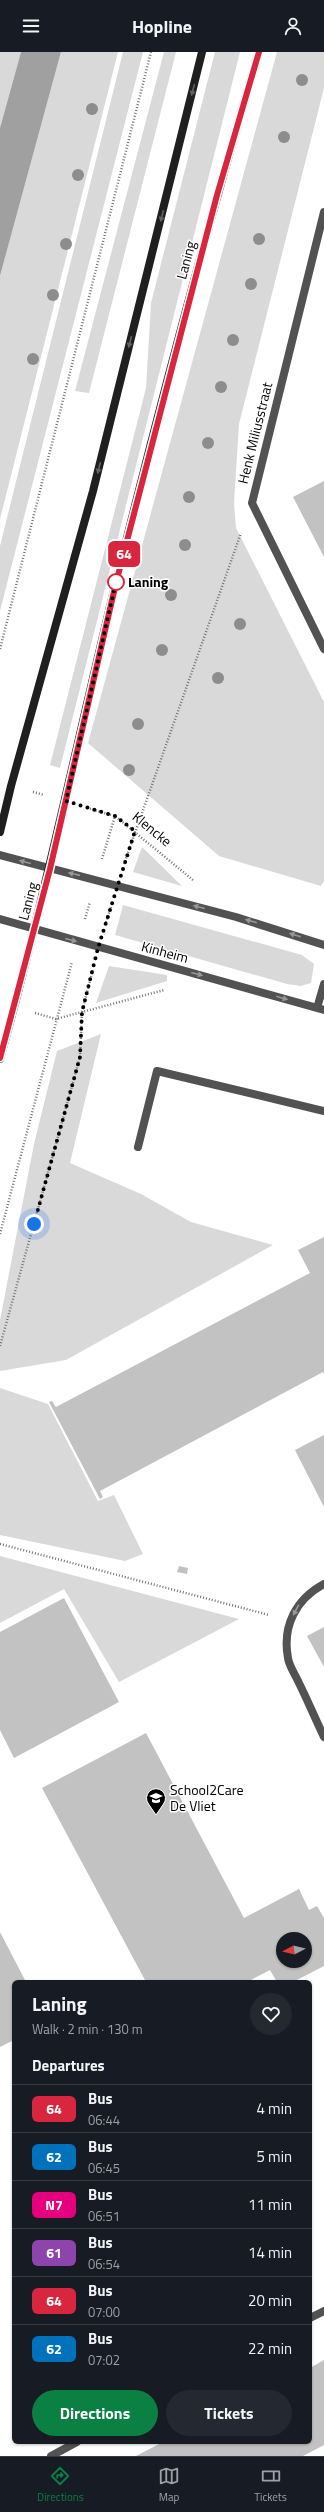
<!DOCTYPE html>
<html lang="en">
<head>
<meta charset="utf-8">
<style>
  :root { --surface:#171b24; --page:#242831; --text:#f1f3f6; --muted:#9ea1a6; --line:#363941; --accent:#0b8043 }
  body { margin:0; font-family:"Titillium Web",sans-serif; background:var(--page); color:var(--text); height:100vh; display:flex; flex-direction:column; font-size:15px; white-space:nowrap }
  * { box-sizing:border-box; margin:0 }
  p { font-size:13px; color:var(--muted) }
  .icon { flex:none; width:22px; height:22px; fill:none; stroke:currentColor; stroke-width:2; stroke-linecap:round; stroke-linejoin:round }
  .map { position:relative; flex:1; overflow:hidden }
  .details { position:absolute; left:12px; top:1928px; width:300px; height:464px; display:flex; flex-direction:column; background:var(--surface); border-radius:6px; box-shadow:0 1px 3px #0004 }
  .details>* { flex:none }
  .badge { padding:0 8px; border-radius:6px; font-size:14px; line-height:26px }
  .needle { width:26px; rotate:263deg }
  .fabs { position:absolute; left:276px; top:1880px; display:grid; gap:8px }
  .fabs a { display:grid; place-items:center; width:36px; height:36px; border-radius:50%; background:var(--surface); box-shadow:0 1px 3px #0004; font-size:20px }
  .you { position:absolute; width:20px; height:20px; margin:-10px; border:3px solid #fff; border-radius:50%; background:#1a73e8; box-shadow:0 0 0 6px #1a73e833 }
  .map>.badge { position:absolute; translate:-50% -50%; box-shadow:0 0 0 2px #fff }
  h2 { padding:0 20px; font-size:15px; line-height:36px }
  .round { display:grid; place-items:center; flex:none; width:42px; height:42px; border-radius:21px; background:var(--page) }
  .overview { display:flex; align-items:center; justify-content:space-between; height:68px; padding:0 20px }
  h1 { font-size:19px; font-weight:700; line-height:30px }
  .action { display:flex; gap:8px; margin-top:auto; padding:8px 20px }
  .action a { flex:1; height:46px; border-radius:24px; background:var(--accent); color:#fff; font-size:16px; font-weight:700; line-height:46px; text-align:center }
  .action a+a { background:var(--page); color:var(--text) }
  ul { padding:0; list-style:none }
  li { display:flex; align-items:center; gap:12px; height:48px; padding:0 20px; border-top:1px solid var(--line) }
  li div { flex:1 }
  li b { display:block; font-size:15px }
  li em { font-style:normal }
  li .badge { min-width:44px; font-weight:700; text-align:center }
  header { display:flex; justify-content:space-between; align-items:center; height:52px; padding:0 20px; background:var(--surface); font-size:18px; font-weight:700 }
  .tabs { display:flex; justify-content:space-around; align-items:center; height:56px; border-top:1px solid var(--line); background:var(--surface); font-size:11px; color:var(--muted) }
  .tabs a { display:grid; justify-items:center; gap:2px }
  .tabs .current { color:var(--accent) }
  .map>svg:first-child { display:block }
  .green { fill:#d9d9d9 }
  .water { fill:#a0a0a0 }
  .building { fill:#c2c2c2; fill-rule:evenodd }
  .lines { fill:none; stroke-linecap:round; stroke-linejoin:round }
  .path { stroke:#747474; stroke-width:2.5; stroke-dasharray:1 2; stroke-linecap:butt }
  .service { stroke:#525252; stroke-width:8 }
  .minor { stroke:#525252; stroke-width:8 }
  .secondary { stroke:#1f1f1f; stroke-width:8 }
  .tree { fill:#8d8d8d }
  .oneway { fill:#626262 }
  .oneway2 { fill:#979797 }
  .line-casing { stroke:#fff; stroke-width:9 }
  .line { stroke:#d7263d; stroke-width:6 }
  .walk { stroke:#000; stroke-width:4; stroke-dasharray:0 7.2 }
  .stop-dot { fill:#fff; stroke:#d7263d; stroke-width:2 }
  .labels { text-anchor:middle; stroke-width:3; stroke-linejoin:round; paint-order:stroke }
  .street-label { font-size:14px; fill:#000; stroke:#fff }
  .stop-label { font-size:14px; font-weight:bold; fill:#000; stroke:#fff; text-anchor:start }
  .poi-label { font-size:14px; fill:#000; stroke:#fff; text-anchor:start }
</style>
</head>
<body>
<header><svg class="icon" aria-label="menu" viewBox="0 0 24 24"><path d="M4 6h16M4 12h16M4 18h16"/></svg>Hopline<svg class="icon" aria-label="person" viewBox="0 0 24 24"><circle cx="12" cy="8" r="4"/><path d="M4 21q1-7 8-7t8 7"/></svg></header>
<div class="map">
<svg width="324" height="2404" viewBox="0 0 324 2404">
  <rect width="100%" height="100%" fill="#fff"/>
  <path class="green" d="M0,0H21L0,76Z
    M61,0H118L0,467V224Z
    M123,0H143L0,559V494Z
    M164,0H176L89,341L75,339Z
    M215,0H240L60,716L50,713L146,336L151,251Z
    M277,0H324V36L239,372L234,451L236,476L324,650V829L321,834L219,804L88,691Z
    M142,795L182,834L133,820Z
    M123,853L302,903L314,912L311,931L301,934L287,932L115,883Z
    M109,914L167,923V929L96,951Z
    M101,982L70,1111L141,1142L191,1170L273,1193L66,1308L0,1319V1268L34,1092L57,999Z
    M0,1336L48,1352L98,1449L114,1443L143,1502L125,1509L0,1483Z
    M0,1504L239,1567L119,1630L64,1537L0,1571Z"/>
  <path class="water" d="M21,0H61L0,224V76Z"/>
  <path class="building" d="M324,429V505L293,445Z
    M324,1185V1323L323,1320L100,1439L103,1445L100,1447L49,1350L52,1349L56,1355L310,1221L298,1198Z
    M324,1383V1455L295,1398Z
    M179,1514L188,1516L187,1522L177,1520Z
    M64,1546L119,1650L14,1706L0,1678V1580Z
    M324,1575V1615L307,1584Z
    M146,1681L244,1866L299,1837L309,1858L317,1854L324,1866V1914L293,1930H277L270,1918L247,1930H146L42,1736ZM283,1887H305V1909H283Z
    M0,1880L26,1930H14V1988L0,1995Z
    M324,2308V2393L303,2404H136L163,2390H310V2316Z"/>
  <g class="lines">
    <path class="path" d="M0,597L151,0
      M33,740L44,743
      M87,756L115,764L193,828
      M102,807L115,764
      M124,812L241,481
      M85,867L90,850
      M105,873L111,855
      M35,961L56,967L164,938
      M0,1182L72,910
      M0,1294L80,1005L82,960L93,917
      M0,1492L269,1563"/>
    <path class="service" d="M138,1095L157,1019L324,1059"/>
    <path class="minor" d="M324,160L252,451L324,597
      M0,803L236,865L324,893
      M0,867L324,958
      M317,956L324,932
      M324,1532C296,1547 282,1574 288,1606C289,1614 295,1622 298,1629C307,1647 315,1666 324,1685
      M310,2266L324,2259
      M51,2404L77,2390"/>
    <path class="secondary" d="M0,780L11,734L93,439L202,0
      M0,1007C44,849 77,689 116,530C160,352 207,175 259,0"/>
  </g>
  <g class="tree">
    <circle cx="302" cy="28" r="6"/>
    <circle cx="92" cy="57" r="6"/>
    <circle cx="284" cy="85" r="6"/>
    <circle cx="78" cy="123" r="6"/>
    <circle cx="259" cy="187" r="6"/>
    <circle cx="66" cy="192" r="6"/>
    <circle cx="251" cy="232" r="6"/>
    <circle cx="53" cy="243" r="6"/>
    <circle cx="233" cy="288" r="6"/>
    <circle cx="33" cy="307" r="6"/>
    <circle cx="221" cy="335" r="6"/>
    <circle cx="208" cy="391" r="6"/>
    <circle cx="189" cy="445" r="6"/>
    <circle cx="185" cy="493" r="6"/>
    <circle cx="171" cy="543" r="6"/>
    <circle cx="240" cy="572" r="6"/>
    <circle cx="162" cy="598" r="6"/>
    <circle cx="218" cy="626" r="6"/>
    <circle cx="138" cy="672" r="6"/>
    <circle cx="129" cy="718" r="6"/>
  </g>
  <defs><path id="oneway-solid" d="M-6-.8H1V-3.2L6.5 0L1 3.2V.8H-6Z"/></defs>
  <g class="oneway">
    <use href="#oneway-solid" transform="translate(193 38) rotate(104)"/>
    <use href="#oneway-solid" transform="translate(162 164) rotate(104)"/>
    <use href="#oneway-solid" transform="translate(130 290) rotate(104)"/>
    <use href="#oneway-solid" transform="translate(99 416) rotate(104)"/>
  </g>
  <g class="oneway2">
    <use href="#oneway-solid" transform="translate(25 810) rotate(-165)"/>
    <use href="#oneway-solid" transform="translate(74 822) rotate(-167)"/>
    <use href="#oneway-solid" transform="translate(199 855) rotate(-165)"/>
    <use href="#oneway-solid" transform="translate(251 869) rotate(-164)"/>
    <use href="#oneway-solid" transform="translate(295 883) rotate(-162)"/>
    <use href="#oneway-solid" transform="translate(71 888) rotate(15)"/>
    <use href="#oneway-solid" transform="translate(197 922) rotate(15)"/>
    <use href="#oneway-solid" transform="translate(282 946) rotate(16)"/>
    <use href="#oneway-solid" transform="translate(296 1558) rotate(118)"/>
  </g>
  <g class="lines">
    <defs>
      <path id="line" d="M0,1006L50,817L116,531L217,143L259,0"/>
    </defs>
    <use href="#line" class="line-casing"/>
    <use href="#line" class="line"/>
    <path class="walk" d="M34,1172L80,1005L82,960L98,896L135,779L115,764L66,749L116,530"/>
  </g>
  <defs>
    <symbol id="school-pin" viewBox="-11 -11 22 30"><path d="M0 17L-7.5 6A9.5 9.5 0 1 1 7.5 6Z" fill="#000" stroke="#fff"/><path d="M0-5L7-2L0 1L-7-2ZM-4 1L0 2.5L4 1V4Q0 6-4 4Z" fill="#fff"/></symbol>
  </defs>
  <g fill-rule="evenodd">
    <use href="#school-pin" x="145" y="1735" width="22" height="30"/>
  </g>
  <circle class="stop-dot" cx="116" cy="530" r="8"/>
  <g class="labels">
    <g class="street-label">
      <text transform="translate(186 208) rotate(-75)" y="5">Laning</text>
      <text transform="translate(255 381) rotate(-76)" y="5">Henk Miliusstraat</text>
      <text transform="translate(152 777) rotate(39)" y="5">Klencke</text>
      <text transform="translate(28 849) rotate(-75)" y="5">Laning</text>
      <text transform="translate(165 900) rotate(15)" y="5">Kinheim</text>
    </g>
    <g class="stop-label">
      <text x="128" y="535">Laning</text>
    </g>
    <g class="poi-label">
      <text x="170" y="1743">School2Care<tspan x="170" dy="16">De Vliet</tspan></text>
    </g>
  </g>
</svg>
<div class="fabs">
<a><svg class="needle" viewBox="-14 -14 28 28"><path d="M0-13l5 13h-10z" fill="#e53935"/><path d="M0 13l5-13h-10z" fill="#9ea1a6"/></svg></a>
</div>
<div class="you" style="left:34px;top:1172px"></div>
<b class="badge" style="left:124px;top:502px;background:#d7263d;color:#fff">64</b>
<section class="details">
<div class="overview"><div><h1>Laning</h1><p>Walk · 2 min · 130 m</p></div><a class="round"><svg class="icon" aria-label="heart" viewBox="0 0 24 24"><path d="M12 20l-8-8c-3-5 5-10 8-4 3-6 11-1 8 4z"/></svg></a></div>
<h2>Departures</h2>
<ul>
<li><span class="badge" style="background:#d7263d;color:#fff">64</span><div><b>Bus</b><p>06:44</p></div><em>4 min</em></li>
<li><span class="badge" style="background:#0072bc;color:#fff">62</span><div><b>Bus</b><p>06:45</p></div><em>5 min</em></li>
<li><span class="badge" style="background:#e6007e;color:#fff">N7</span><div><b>Bus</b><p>06:51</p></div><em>11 min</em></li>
<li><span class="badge" style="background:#8e44ad;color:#fff">61</span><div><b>Bus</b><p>06:54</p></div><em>14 min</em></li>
<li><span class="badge" style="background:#d7263d;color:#fff">64</span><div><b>Bus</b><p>07:00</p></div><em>20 min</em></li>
<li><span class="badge" style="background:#0072bc;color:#fff">62</span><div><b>Bus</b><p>07:02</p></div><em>22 min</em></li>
</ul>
<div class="action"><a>Directions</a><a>Tickets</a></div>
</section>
</div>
<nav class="tabs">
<a class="current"><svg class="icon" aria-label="directions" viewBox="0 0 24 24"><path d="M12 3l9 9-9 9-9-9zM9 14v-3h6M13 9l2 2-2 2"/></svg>Directions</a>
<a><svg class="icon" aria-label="map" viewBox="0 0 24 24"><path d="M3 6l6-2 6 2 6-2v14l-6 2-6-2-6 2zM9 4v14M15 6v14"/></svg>Map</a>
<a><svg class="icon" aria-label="tickets" viewBox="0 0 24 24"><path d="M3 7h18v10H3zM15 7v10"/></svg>Tickets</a>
</nav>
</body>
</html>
